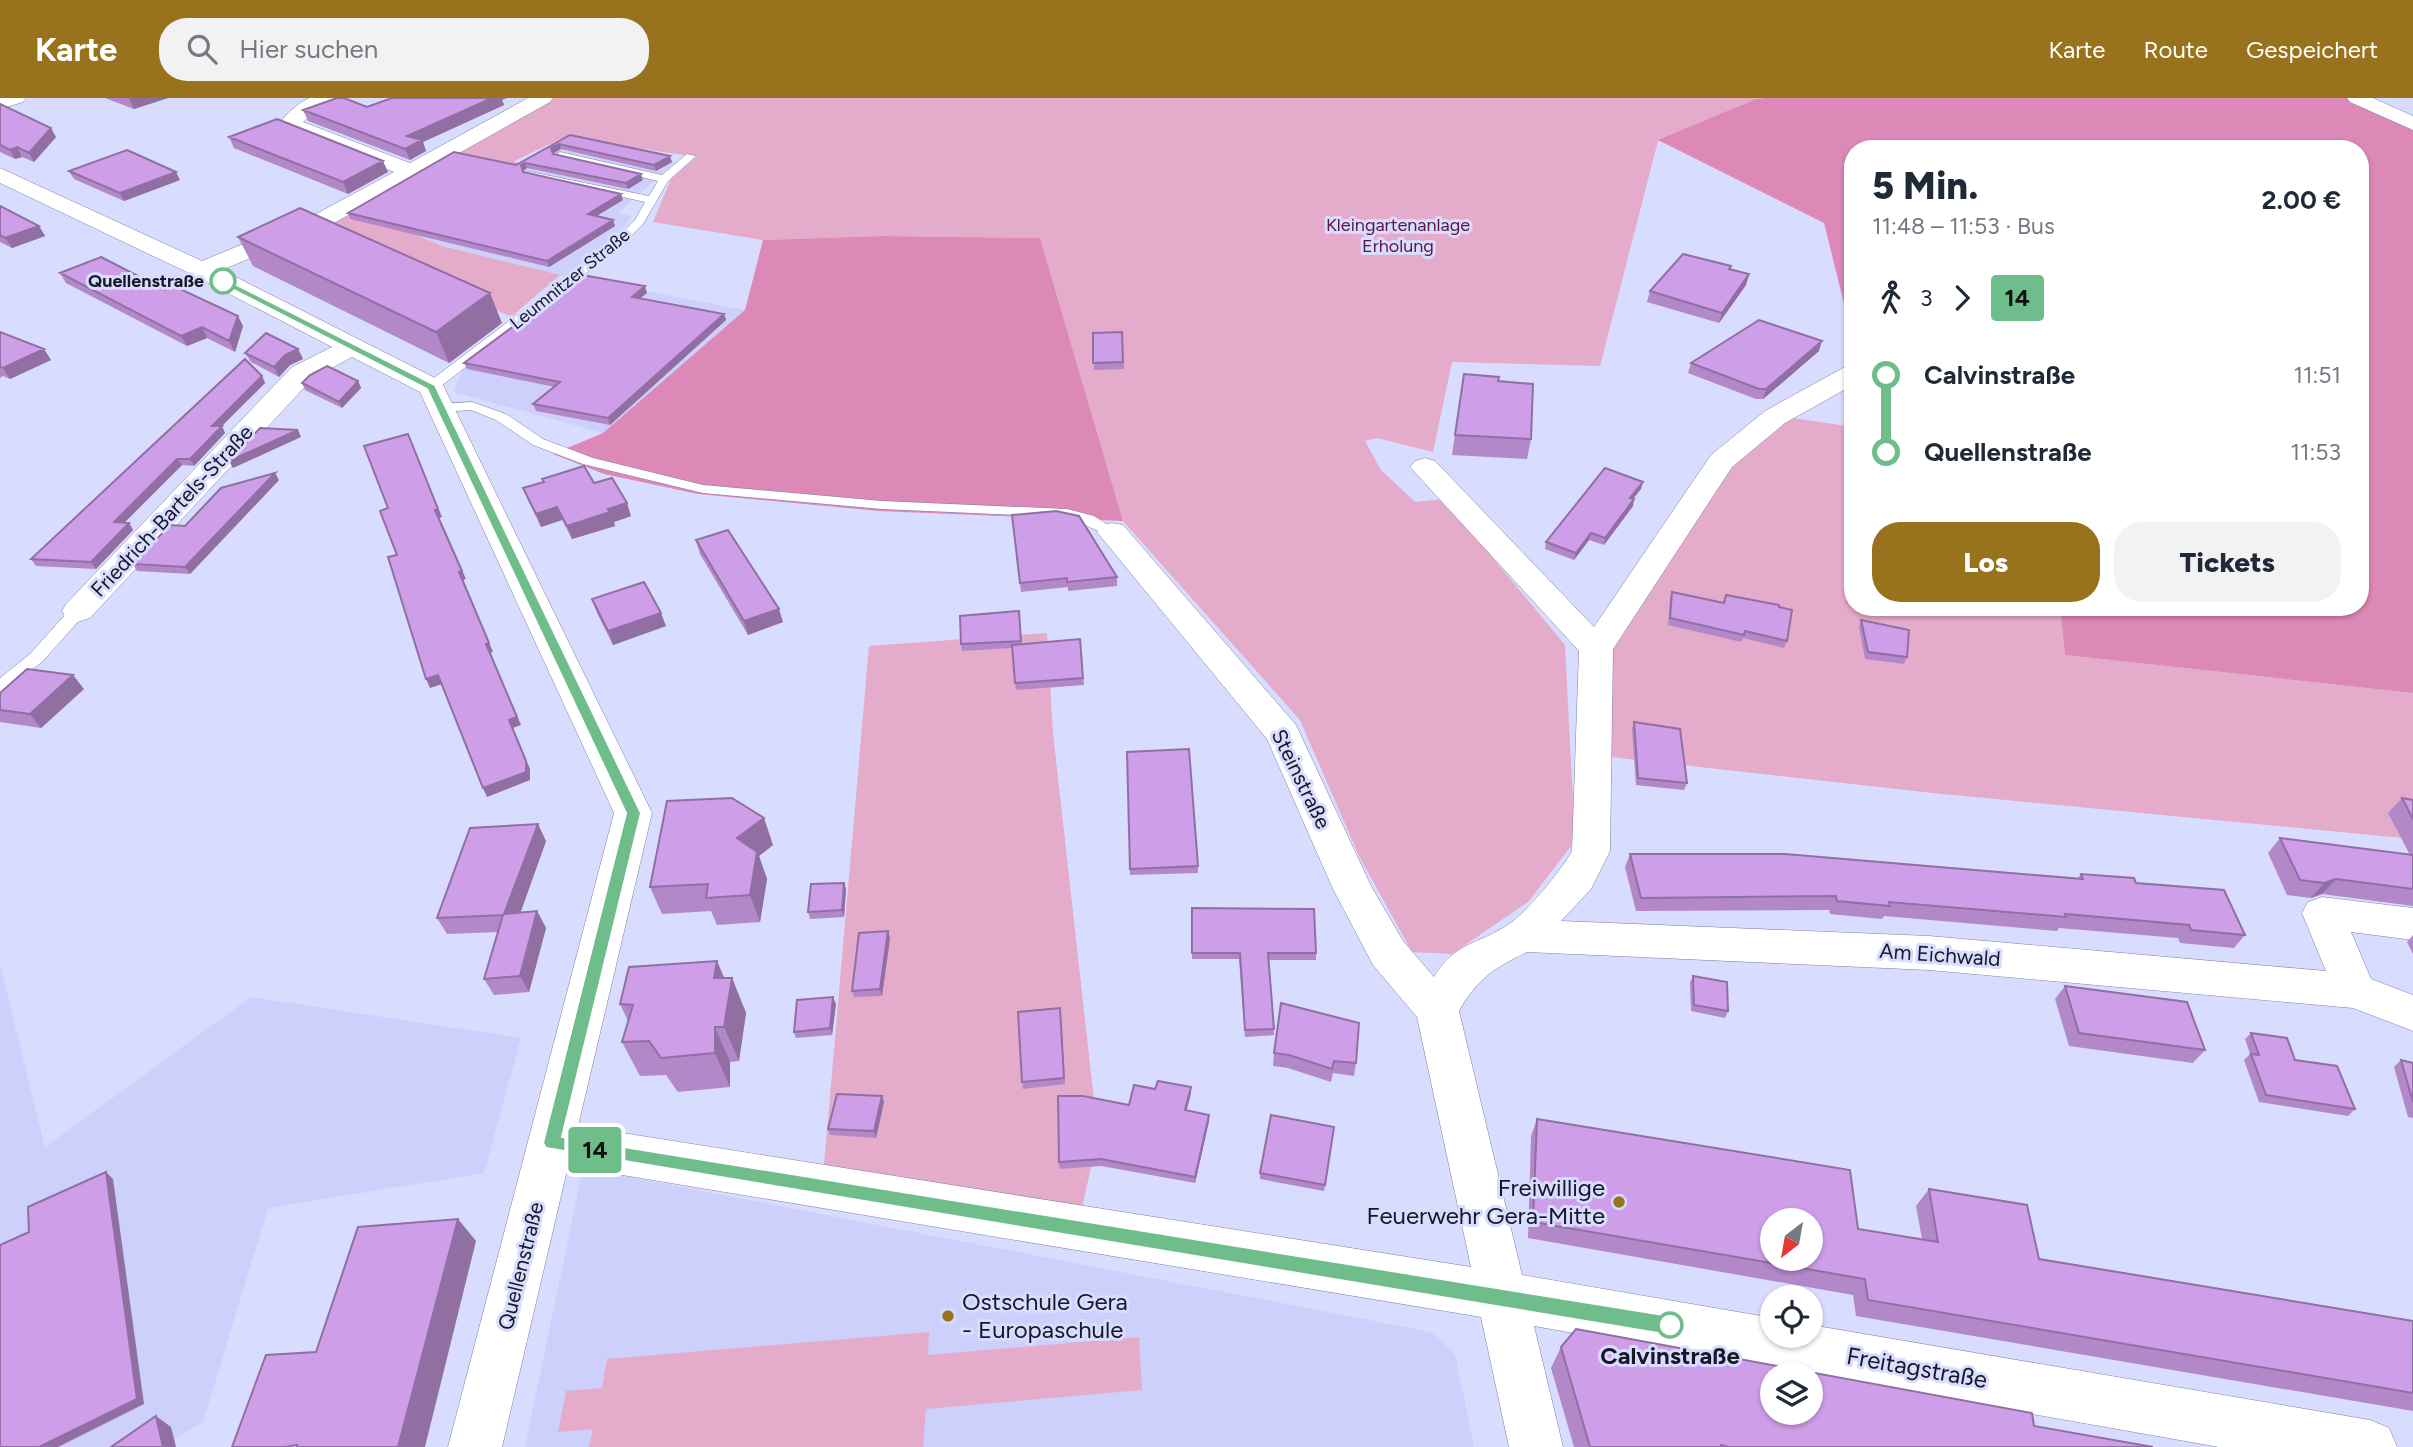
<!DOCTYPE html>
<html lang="de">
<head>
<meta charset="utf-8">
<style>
  :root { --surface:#fff; --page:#f2f2f3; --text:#1f2937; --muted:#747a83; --accent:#99721e }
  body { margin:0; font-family:Figtree,sans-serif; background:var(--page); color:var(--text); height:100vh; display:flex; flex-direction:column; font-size:26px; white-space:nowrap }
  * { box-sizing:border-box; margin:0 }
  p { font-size:23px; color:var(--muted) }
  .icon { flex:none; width:38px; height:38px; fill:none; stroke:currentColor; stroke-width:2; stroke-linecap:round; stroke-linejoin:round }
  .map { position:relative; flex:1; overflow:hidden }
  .details { position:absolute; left:1844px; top:42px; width:525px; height:476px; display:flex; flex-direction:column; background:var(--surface); border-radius:28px; box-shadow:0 2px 5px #0004 }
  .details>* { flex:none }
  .badge { padding:0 14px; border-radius:5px; font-size:24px; line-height:46px }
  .needle { width:46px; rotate:211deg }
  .buttons { position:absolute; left:1760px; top:1110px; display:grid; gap:14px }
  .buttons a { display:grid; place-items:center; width:63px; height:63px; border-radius:50%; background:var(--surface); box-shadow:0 2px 5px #0004; font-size:35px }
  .map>.badge { position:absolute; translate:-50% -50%; box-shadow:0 0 0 4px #fff }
  .legs { display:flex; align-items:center; gap:10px; height:77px; padding:0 28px; font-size:23px }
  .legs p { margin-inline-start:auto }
  .headline { display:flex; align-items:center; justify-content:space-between; height:119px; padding:0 28px }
  h1 { font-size:38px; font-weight:800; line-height:52px }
  .action { display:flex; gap:14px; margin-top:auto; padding:14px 28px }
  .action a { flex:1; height:80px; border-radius:28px; background:var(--accent); color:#fff; font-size:28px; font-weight:800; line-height:80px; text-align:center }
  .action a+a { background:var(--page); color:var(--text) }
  ul { padding:0 28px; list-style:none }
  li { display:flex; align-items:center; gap:24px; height:77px; font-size:26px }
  li i { display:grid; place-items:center; width:10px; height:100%; margin:0 9px; background:currentColor }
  li i::after { content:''; width:18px; height:18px; margin:-9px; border:5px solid; border-radius:50%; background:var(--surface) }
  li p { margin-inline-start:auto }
  li:first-child i { background:linear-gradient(#0000 50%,currentColor 0) }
  li:last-child i { background:linear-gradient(currentColor 50%,#0000 0) }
  header { display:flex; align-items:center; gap:42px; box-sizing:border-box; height:98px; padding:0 35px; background:var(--accent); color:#fff }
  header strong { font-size:33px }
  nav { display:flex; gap:38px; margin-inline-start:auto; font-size:24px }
  .search { width:490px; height:63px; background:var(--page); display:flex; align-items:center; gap:18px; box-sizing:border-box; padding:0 24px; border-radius:28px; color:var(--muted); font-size:26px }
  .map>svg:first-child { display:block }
  .built { fill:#ccd0fa }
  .green { fill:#e5abcb }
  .forest { fill:#dc89b8 }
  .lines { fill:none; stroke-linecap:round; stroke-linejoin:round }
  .service-casing { stroke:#7e80a0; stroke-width:1 }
  .minor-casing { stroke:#7e80a0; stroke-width:1 }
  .service { fill:#fff; fill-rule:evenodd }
  .minor { fill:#fff; fill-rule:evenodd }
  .wall { fill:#b288c8 }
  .shaded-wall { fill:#916fa3 }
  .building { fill:#cf9ee9; stroke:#916fa3; stroke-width:2; fill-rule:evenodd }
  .line-1 { fill:#6ebd8a; stroke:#fff; stroke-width:2 }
  .stop-1-dot { fill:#fff; stroke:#6ebd8a; stroke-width:3.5 }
  .poi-dot { fill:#99721e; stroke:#d8dcff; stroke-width:2.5 }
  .labels { text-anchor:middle; stroke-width:6; stroke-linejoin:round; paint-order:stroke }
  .far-park-label { font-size:18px; fill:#5e1544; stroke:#d8dcff }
  .far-street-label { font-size:18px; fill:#181825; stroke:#d8dcff }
  .far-stop-label { font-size:18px; font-weight:bold; fill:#181825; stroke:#d8dcff; text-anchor:end }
  .street-label { font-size:21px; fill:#181825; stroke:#d8dcff }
  .near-poi-label { font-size:24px; fill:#181825; stroke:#d8dcff; text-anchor:end }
  .near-stop-label { font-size:24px; font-weight:bold; fill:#181825; stroke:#d8dcff }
  .near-street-label { font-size:24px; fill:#181825; stroke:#d8dcff }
</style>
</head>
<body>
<header>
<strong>Karte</strong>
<div class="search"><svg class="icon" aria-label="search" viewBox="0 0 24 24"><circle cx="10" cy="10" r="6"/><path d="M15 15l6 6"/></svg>Hier suchen</div>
<nav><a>Karte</a><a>Route</a><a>Gespeichert</a></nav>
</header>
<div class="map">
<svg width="2413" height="1349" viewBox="0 0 2413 1349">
  <rect width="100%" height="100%" fill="#d8dcff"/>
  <path class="built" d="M570,42L675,64L618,115L631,118L618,138L566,179L405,138Z
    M583,181L745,212L603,335L454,294L462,271Z
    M0,867L45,1049L251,899L521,940L484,1075L268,1110L203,1324L162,1349H0Z
    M583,1070L1431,1234L1455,1256L1474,1349H525Z"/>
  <path class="green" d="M555,0H1766L1756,1L1658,43L1600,268L1452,264L1433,354L1377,340L1365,343L1381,372L1415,404L1444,401L1565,547L1575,743L1528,804L1452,856L1412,854L1359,758L1300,622L1123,423L1040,140L882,138L763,142L653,124L671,81L696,59L565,39L514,63L526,68L411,135L442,148L560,177L511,219L323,128L385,97Z
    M1773,317L1853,329V509H2060L2065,557L2413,595V741L1933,695L1611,659L1609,558L1735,364Z
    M1047,535L1053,635L1098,1038L1081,1114L823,1079L869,548Z
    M929,1234L928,1257L1139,1239L1142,1292L926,1311L923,1349H589L593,1331L558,1334L566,1293L602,1290L607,1261Z"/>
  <path class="forest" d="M1766,0H2350L2413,28V595L2065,557L2060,509H2361V51H1853V242L1824,125L1658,42L1756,1Z
    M882,138L1040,140L1123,423L879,413L698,396L604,376L553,356L603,335L745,212L763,142Z"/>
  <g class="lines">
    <defs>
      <path id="service" d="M560,54L662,77L687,56L696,58L668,83L643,126L621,148L436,292H426V286L613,144L635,122L645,104L526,77V73L649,98L658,83L556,59L555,57Z
        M472,304L506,316L543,341L593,360L703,387L882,403L1067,411L1094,418L1119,434L1112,438C1096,434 1083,424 1066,419L882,411L703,395L583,366L533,347L496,322L471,312L441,314L434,310L441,306Z
        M78,508L86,513L84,517L42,564L0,594V580L30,556L72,509Z"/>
      <path id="minor" d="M0,0H26L23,4L0,11Z
        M309,0H336C328,10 313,14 303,24L410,65L528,0H553L550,4L334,125L222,172L441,283L652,715L578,1028L1471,1169L1417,919L1373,867L1333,791L1267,641L1097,434L1101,427L1112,425L1123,427L1296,627L1371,788L1403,843L1434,879C1455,844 1479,846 1508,827C1527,814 1561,773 1572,753L1579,553L1410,369L1415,363L1425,360L1435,363L1594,529L1711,357L1765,313L1843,270L1853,268V287L1785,325L1732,369L1613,551L1610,753L1591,791L1561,823L1929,838L2326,873L2302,815L2308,804L2322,799L2413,810V842L2351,834L2371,881L2413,897V933L2353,910L1929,872L1527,854C1494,870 1477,881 1459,913L1522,1177L1773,1220V1237H1811V1227L2370,1322L2389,1330L2397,1349H2219L1534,1228L1563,1349H1509L1481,1219L568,1068L502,1349H448L614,715L420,294L352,259L312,281L90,520L78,524L66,520L62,513L66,506L292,269L332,249L193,177L0,85V70L202,163L318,115L394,74L282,30L279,26C287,15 297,6 309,0Z
        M2347,0H2373L2413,18V32L2350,4Z"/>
    </defs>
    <use href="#service" class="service-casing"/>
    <use href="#minor" class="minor-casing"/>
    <use href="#service" class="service"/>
    <use href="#minor" class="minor"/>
  </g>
  <path class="wall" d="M105,0H168L134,11Z
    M502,2L504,7L423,44L426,53L410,62L308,23L303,12Z
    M0,6L56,39L34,64L22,59L15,61L0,54Z
    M570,37L672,64L656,73L561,51L553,56L643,82L628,91L527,70L523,73L623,102L596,118L613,122L615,128L549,169L350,121L348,115L516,67Z
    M229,39L388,74L348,96L234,50Z
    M69,73L180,82L124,103L74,81Z
    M0,108L39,128L45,138L12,150L0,144Z
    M238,139L502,225L449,265L253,168Z
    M1731,168V171L1749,176L1746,187L1719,225L1647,204L1650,193Z
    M60,175L165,192L243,228L235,254L207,240L187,248L66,185Z
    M647,195L640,200L724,216L726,222L610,327L536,313L533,306L555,289L467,271L464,265Z
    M0,234L51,262L10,281L3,278L0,280Z
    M1122,234L1124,271L1094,272L1093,235Z
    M298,251L303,261L290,267L279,279L251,264L245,255Z
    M1819,253L1763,301H1756L1688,275L1691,265Z
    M1464,276L1498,283L1531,341L1527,361L1452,357Z
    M262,278L265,285L221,328L225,335L194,368L182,367L124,425H129L133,432L96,471L36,468L31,461Z
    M358,283L361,290L342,310L305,292L302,285Z
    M279,382L190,476L137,473L133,466L185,428Z
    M543,384L594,385L631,418L614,424L615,428L572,441L562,422L541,429L529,404L523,390Z
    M1641,391L1633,401V408L1604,447L1589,442L1574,462L1545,451L1546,444Z
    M1012,417L1117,479V488L1068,493V489L1021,494Z
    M696,442L783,524L748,537L700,456Z
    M1672,494L1723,505L1726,497L1779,509L1787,543L1784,550L1743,540L1741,544L1668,527L1670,500Z
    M592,501L666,528L613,547L597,515Z
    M1019,513L1022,546L1080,541L1084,587L1016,592L1012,550L962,553L961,546Z
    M1861,522L1907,559L1904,566L1865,561L1859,529Z
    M84,591L41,630L0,624V612Z
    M1634,624L1687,685L1684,692L1636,687L1632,631Z
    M1127,654L1198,768V775L1130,777Z
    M2402,700L2413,702V808L2322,796L2311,800L2287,797L2268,755L2280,740L2410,757L2388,715Z
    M546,743L520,815L537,813L546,830L529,894L494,897L484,881L498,834L447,836L437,820Z
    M773,747L759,758L767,781L760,824L717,827L711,813L662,816L650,789Z
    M1630,756L2078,780L2081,776L2136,785L2245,837L2234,850L2180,845L2178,840L2059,830L2057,833L1884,818L1882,821L1830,816L1829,812L1636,813L1625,769Z
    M844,785L846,791L844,819L810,821L808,814Z
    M1192,810L1316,855V862H1269L1274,937L1245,939L1239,861H1192Z
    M2413,837V856L2407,844Z
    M890,840L882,898L854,899L852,893Z
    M717,863L724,880H732L746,915L739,963L730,964V989L678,994L666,977L640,978L622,944L628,923L620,906Z
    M1693,878L1728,913L1725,920L1691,913L1690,884Z
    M2065,888L2205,952L2193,965L2069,948L2055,901Z
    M836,906L832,937L796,940L794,934Z
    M1061,917L1065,986L1023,991L1022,984Z
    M2251,935L2295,962L2355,1011L2348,1018L2259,1004L2244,962L2250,956L2245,941Z
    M1274,955L1356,965L1354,978L1333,975L1331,984L1288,970L1273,968Z
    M2401,962L2413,965V1020L2408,1019L2394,969Z
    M1155,991L1191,995L1186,1013L1209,1017V1023L1195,1085L1101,1068L1060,1071L1059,1064L1129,1007Z
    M882,998L884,1004L876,1040L830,1037L828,1031Z
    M1537,1021L1858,1131L1922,1141L1916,1108L1929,1091L2039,1161L2413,1223V1313L1856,1218L1853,1197L1528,1140L1531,1038Z
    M1334,1029L1324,1093L1260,1081V1075Z
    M1561,1249L2034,1328L2153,1349H1574L1551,1270Z"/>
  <path class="shaded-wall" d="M129,0H168L134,11Z
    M492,0H507L502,2L504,7L423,44L426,53L410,62L405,51L407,38Z
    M51,30L56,39L34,64L29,55Z
    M559,46L561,51L552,56L551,50Z
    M17,49L22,59L15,61L10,52Z
    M670,58L672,64L656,73L654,67Z
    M383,63L388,74L348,96L343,84Z
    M525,65L527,70L523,73L521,67Z
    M176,74L180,82L124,103L120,95Z
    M641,76L643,82L628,91L626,85Z
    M621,96L623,102L590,122L588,116Z
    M613,122L615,128L549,169L547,163Z
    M39,128L45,138L12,150L5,140Z
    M1749,176L1746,187L1719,225L1722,215Z
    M645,188L647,195L634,205L632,199Z
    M490,195L502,225L449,265L436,234Z
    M724,216L726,222L610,327L608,320Z
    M238,218L243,228L235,254L229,243Z
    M202,229L207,240L187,248L181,238Z
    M1822,243L1819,253L1763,301L1766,291Z
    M44,251L51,262L10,281L3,270Z
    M298,251L303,261L290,267L279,279L274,269L285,257Z
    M262,278L265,285L215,335L212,328Z
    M358,283L361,290L342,310L339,304Z
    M222,328L225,335L194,368L190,361Z
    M298,332L301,339L233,370L229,363Z
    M411,344L442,419L439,420L466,481L463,482L493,554L490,555L521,627L513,630L530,671V682L487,699L483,690L509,622L486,546L435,412Z
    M177,361L182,367L118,431L114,424Z
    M275,375L279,382L190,476L185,469Z
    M1643,384L1641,391L1628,407L1630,400Z
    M1634,401L1633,408L1604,447L1605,440Z
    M627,405L631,418L614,424L615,428L572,441L567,428L608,411Z
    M557,409L562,422L541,429L536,416Z
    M129,425L133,432L96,471L91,464Z
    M1591,435L1589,442L1574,462L1576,455Z
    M779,511L783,524L748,537L744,523Z
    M661,515L666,528L613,547L608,533Z
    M73,577L84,591L41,630L30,616Z
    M438,577L442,586L430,590L426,581Z
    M764,720L773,747L759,758L767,781L760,824L750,797L737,740Z
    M538,726L546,743L514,833L504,816Z
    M2336,781L2322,796L2311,800L2324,785Z
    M844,785L846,791L844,819L842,812Z
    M537,813L546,830L529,894L520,878Z
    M888,833L890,840L882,898L880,891Z
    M717,863L730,894L732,880L746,915L739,963L724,929L714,880Z
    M833,899L836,906L832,937L830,930Z
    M715,929L730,964V989L715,955Z
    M1191,989V995L1185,1019V1012Z
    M882,998L884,1004L876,1040L874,1033Z
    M1209,1017V1023L1195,1085V1079Z
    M106,1074L113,1081L144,1306L58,1349H39Z
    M458,1121L476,1143L425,1349H398Z
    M156,1318L171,1329L176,1349H163Z"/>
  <path class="building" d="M337,0H344L367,9L392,0H492L407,38L422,42L405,51L303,12Z
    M0,6L51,30L29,55L17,49L10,52L0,47Z
    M277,21L383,63L343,84L229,39Z
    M570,37L670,58L654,67L559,46L551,50L553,56L641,76L626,85L525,65L521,67L523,74L621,96L588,116L613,122L547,163L348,115L454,54L516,67Z
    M127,52L176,74L120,95L69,73Z
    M0,108L39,128L5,140L0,137Z
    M300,110L490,195L436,234L238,139Z
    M1683,156L1731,168L1729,171L1749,176L1722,215L1650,193Z
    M101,159L165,192L174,188L238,218L229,243L202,229L181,238L60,175Z
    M582,177L645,188L632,199L724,216L608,320L533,306L560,284L464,265Z
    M1759,222L1822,243L1766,291H1759L1691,265Z
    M0,234L44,251L3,270L0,269Z
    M1122,234L1123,264L1093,265V235Z
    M266,235L298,251L285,257L274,269L245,255Z
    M245,261L262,278L212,328H222L190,361H177L114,424L129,425L91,464L31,461Z
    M327,268L358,283L339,304L302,285L310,277Z
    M1464,276L1499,279L1498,283L1533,286L1531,341L1455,337Z
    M260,330L298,332L229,363Z
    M408,336L438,411L435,412L462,473L459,474L489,545L486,546L517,619L509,622L526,663V674L483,690L438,577L426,581L388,459L397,457L380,413L388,410L364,348Z
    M584,368L594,385L612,380L627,405L608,411L610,414L567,428L557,409L536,416L523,390L544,384L542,381Z
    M1605,370L1643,384L1630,400L1634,401L1605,440L1591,435L1576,455L1546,444Z
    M275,375L185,469L133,466L170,427L185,428L221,390Z
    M1056,413L1079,418L1117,479L1067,484V480L1020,485L1012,417Z
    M728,432L779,511L744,523L696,442Z
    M644,484L661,515L608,533L592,501Z
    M1672,494L1724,505L1726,497L1779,507V509L1792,512L1787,543L1745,533L1744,537L1670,520Z
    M1019,513L1021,543L961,546L960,518Z
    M1861,522L1909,532L1907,559L1868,554Z
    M1080,541L1083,580L1015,585L1012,547Z
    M27,571L73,577L30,616L0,612V595Z
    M1634,624L1680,631L1687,685L1638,680Z
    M1189,651L1198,768L1130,771L1127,654Z
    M732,700L764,720L737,740L757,754L750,797L706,800L708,786L650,789L667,703Z
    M2402,700L2413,702V721Z
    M538,726L504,816L537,813L520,878L484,881L503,817L437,820L470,730Z
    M2280,740L2413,757V791L2336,781L2324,785L2300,782Z
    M1630,756H1785L2083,781L2081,776L2134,780L2136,785L2224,792L2245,837L2191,832L2189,827L2065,816L2066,819L1889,804L1890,808L1837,803L1836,798L1641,800Z
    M844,785L842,812L808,814L811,786Z
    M1192,810L1314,811L1316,855H1268L1274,931L1245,932L1240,855H1192Z
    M888,833L880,891L852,893L859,835Z
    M717,863L714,880H732L724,929H715V955L661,960L649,943L622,944L633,907L620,906L629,869Z
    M1693,878L1727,884L1728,913L1694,907Z
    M2065,888L2187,904L2205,952L2079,935Z
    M833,899L830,930L794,934L797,902Z
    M1281,905L1359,925L1356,965L1334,963L1332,971L1289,957L1274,955Z
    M1060,910L1064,980L1022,984L1018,914Z
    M2251,935L2287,940L2295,962L2337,968L2355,1011L2266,997L2251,956L2259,957Z
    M2401,962L2413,965V1004Z
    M1158,983L1191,989L1185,1012L1209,1017L1195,1079L1101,1061L1059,1064L1058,998H1083L1129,1007L1134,987L1155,991Z
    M837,996L882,998L874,1033L828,1031Z
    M1271,1017L1334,1029L1325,1087L1260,1075Z
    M1537,1021L1850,1072L1858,1131L1938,1144L1929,1091L2027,1107L2039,1161L2413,1223V1295L1868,1202L1865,1181L1533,1124ZM1773,1122H1811V1160H1773Z
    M106,1074L137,1301L39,1349H0V1147L29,1134L28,1109Z
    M458,1121L398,1349H297V1347L285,1349H232L266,1257L316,1254L358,1129Z
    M1576,1231L2032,1315L2034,1328L2153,1349H1729L1721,1347V1349H1590L1561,1249ZM1773,1276H1811V1314H1773Z
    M156,1318L163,1349H111Z"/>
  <path class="line-1" d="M223,180L435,287L641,715L562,1039L1670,1218L1676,1221L1679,1227L1676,1234L1670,1237L546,1050L543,1045L626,715L427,291L220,185L218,183Z"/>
  <g class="stop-1-dot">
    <circle cx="223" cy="183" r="12"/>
    <circle cx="1670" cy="1227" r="12"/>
  </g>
  <g class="poi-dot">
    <circle cx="1619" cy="1104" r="7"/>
    <circle cx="948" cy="1218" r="7"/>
  </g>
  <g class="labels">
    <g class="far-park-label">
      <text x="1398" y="133">Kleingartenanlage<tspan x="1398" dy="21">Erholung</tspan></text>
    </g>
    <g class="far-street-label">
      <text transform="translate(570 181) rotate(-39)" y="6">Leumnitzer Straße</text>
    </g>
    <g class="far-stop-label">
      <text x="204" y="189">Quellenstraße</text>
    </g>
    <g class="street-label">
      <text transform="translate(172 413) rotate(-47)" y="7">Friedrich-Bartels-Straße</text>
      <text transform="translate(1301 681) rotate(64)" y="7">Steinstraße</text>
      <text transform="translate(1940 857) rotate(4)" y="7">Am Eichwald</text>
      <text transform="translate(521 1168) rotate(-76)" y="7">Quellenstraße</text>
    </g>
    <g class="near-poi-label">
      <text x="1605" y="1098">Freiwillige<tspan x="1605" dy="28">Feuerwehr Gera-Mitte</tspan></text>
      <text x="962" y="1212" text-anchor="start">Ostschule Gera<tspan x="962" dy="28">- Europaschule</tspan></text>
    </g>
    <g class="near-stop-label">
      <text x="1670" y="1266">Calvinstraße</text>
    </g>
    <g class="near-street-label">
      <text transform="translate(1917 1270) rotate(10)" y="8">Freitagstraße</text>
    </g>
  </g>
</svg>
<div class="buttons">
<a><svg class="needle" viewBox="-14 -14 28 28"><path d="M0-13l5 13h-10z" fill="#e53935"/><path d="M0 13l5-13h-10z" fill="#747a83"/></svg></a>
<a><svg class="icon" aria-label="locate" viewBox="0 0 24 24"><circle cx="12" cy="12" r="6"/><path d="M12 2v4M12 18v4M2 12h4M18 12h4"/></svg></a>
<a><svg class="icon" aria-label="layers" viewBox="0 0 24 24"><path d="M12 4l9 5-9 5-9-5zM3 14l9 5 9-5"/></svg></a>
</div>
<b class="badge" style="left:595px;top:1052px;background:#6ebd8a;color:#111">14</b>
<section class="details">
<div class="headline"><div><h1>5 Min.</h1><p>11:48 – 11:53 · Bus</p></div><b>2.00 €</b></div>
<div class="legs"><svg class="icon" aria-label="walk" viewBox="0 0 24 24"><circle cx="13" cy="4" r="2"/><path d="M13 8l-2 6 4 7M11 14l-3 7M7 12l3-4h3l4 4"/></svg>3<svg class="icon" aria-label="forward" viewBox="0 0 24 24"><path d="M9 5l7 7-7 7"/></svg><b class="badge" style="background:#6ebd8a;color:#111">14</b></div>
<ul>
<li><i style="color:#6ebd8a"></i><b>Calvinstraße</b><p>11:51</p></li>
<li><i style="color:#6ebd8a"></i><b>Quellenstraße</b><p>11:53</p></li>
</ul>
<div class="action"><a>Los</a><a>Tickets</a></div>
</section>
</div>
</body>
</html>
